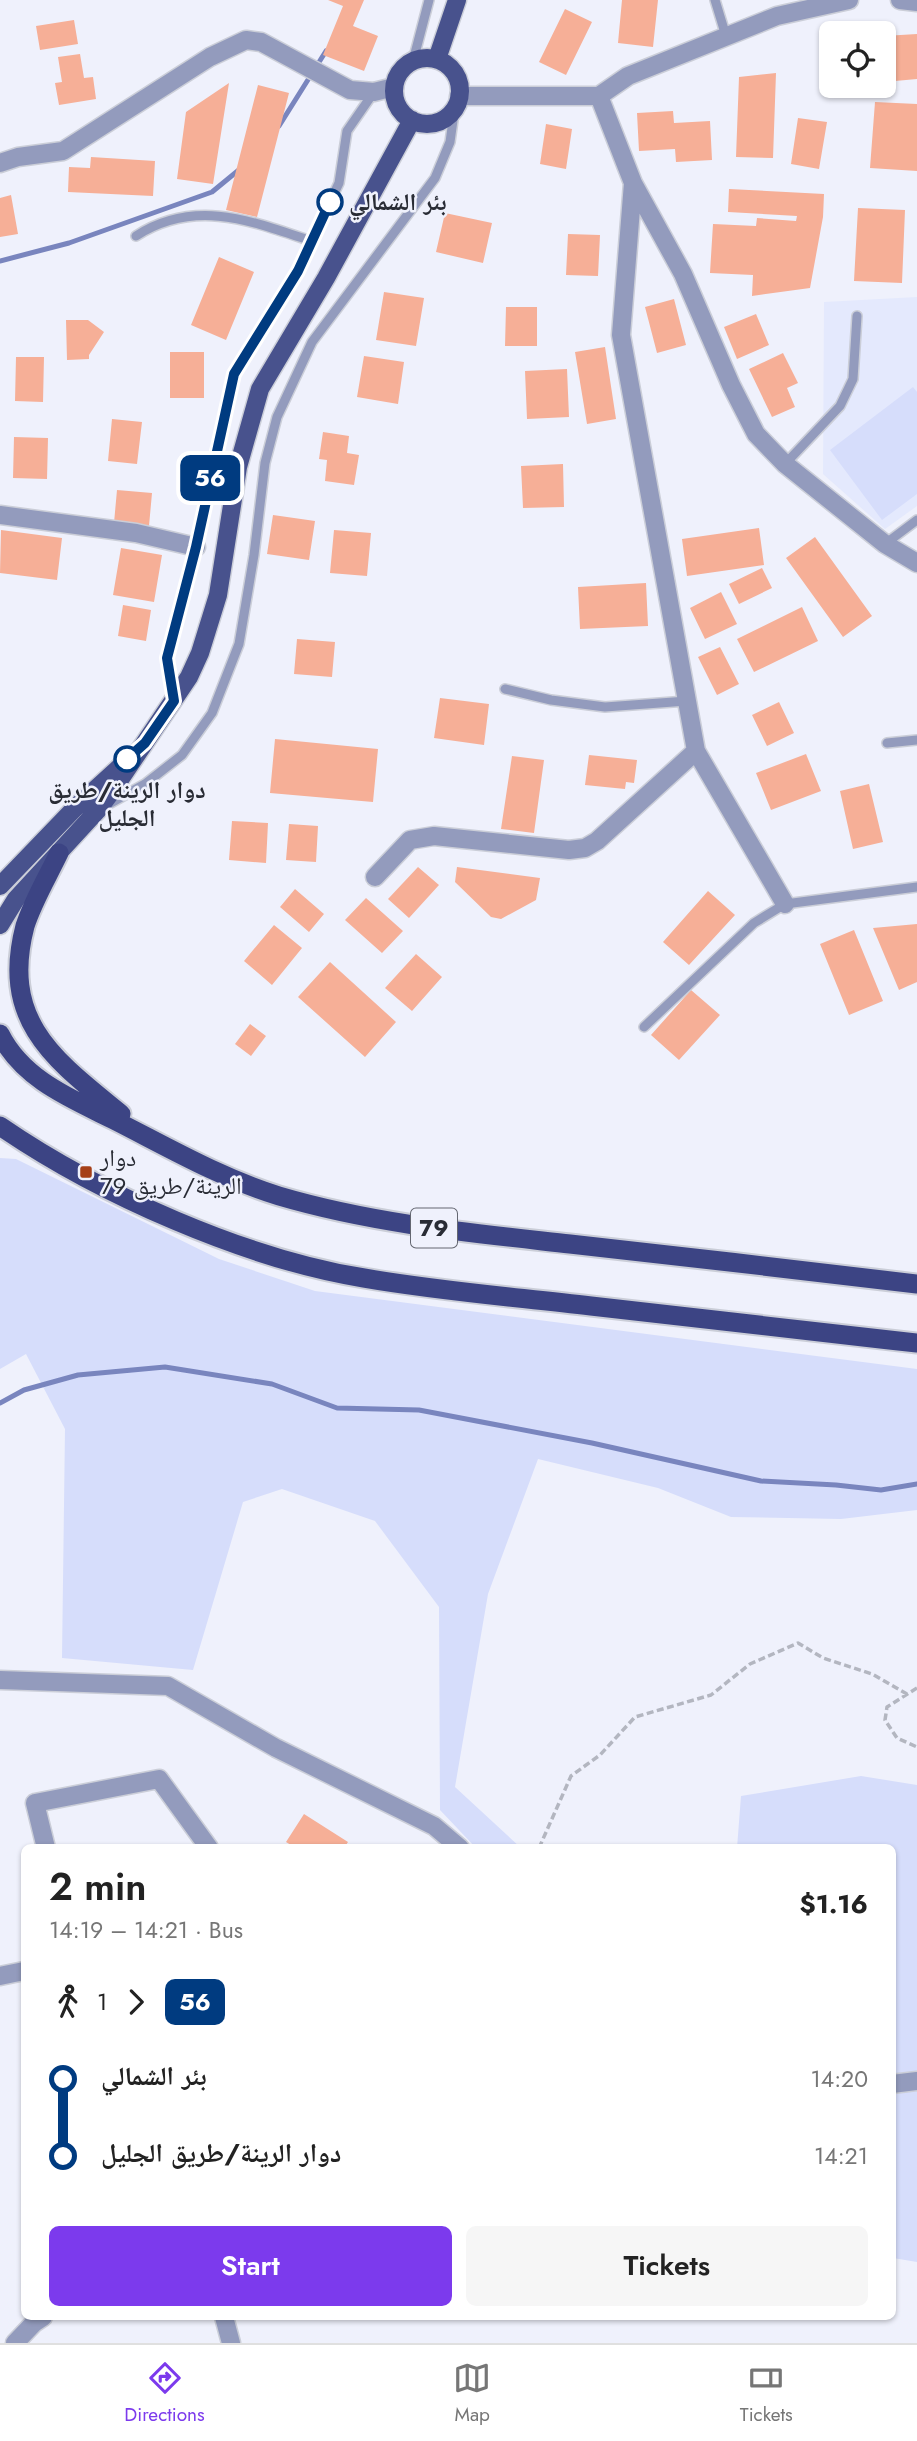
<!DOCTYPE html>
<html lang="en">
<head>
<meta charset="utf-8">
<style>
  :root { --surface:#fff; --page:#f6f6f6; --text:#222; --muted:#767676; --line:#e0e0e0; --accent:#7c3aed }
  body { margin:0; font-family:Jost,"Noto Naskh Arabic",sans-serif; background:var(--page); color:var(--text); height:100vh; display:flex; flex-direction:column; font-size:26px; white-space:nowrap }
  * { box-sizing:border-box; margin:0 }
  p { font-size:23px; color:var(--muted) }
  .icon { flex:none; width:38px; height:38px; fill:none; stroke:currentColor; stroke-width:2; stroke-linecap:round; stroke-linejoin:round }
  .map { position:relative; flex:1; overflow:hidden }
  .sheet { position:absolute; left:21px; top:1844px; width:875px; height:476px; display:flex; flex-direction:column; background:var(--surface); border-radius:10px; box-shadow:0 2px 5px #0004 }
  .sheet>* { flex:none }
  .badge { padding:0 14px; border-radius:10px; font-size:24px; line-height:46px }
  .controls { position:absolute; left:819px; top:21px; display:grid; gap:14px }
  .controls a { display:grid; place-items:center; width:77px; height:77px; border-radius:10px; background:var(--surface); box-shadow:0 2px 5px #0004; font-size:35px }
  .map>.badge { position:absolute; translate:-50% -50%; box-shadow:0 0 0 4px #fff }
  .legs { display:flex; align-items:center; gap:10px; height:77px; padding:0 28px; font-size:23px }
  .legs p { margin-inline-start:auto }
  .headline { display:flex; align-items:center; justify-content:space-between; height:119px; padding:0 28px }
  h1 { font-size:38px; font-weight:600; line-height:52px }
  .button { display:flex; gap:14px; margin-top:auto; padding:14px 28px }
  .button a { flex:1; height:80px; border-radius:10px; background:var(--accent); color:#fff; font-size:28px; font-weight:600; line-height:80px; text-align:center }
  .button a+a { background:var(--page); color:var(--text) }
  ul { padding:0 28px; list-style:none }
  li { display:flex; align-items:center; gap:24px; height:77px; font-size:26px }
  li i { display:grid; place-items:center; width:10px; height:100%; margin:0 9px; background:currentColor }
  li i::after { content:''; width:18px; height:18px; margin:-9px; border:5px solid; border-radius:50%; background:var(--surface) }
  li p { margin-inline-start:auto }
  li:first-child i { background:linear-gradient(#0000 50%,currentColor 0) }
  li:last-child i { background:linear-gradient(currentColor 50%,#0000 0) }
  .tab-bar { display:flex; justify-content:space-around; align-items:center; height:98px; border-top:2px solid var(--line); background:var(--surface); font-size:19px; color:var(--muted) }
  .tab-bar a { display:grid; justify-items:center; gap:4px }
  .tab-bar .on { color:var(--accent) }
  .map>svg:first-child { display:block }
  .built { fill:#e4e9fd }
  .green { fill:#d6ddfb }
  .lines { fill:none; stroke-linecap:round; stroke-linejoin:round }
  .stream { stroke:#7985be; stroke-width:5 }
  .building { fill:#f6af97 }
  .service-casing { stroke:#cbced8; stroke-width:12 }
  .minor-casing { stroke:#cbced8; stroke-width:21 }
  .primary-casing { stroke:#cbced8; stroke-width:21 }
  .trunk-casing { stroke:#cbced8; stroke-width:23 }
  .path { stroke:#b3b6c0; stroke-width:3.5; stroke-dasharray:7 3.5; stroke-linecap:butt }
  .service { stroke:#939bbd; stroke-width:9 }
  .minor { stroke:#939bbd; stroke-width:18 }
  .primary { stroke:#48528d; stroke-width:18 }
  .trunk { stroke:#3c4484; stroke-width:19 }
  .line-1-casing { stroke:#fff; stroke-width:16 }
  .line-1 { stroke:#003b80; stroke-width:10 }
  .stop-1-dot { fill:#fff; stroke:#003b80; stroke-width:3.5 }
  .poi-dot { fill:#a53f18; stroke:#eff1fc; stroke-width:2.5 }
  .labels { text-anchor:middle; stroke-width:5; stroke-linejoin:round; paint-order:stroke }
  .shield { fill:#eff1fc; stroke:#646771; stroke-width:2 }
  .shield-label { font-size:23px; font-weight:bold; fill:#292c35 }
  .stop-label { font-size:24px; font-weight:bold; fill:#292c35; stroke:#eff1fc; text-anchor:start }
  .poi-label { font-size:24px; fill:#292c35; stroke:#eff1fc; text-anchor:start }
</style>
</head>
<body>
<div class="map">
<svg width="917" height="2343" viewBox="0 0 917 2343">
  <rect width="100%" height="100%" fill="#eff1fc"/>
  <path class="built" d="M917,297V506L885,529L823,474L824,302Z"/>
  <path class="green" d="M913,387L917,392V494L882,520L830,450Z
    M0,1158L16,1159L219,1259L315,1291L917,1369V1510L841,1519L731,1517L658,1488L538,1459L488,1594L455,1787L521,1848H476L440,1810L439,1607L375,1521L282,1489L243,1502L193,1670L62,1658L65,1429L26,1354L0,1369Z
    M861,1776L917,1785V2262L893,2258L892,1848H737L741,1796Z"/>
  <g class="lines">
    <path class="stream" d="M279,126L326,51
      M0,261L69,243L212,192L240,169
      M0,1403L24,1390L78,1375L165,1367L272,1384L337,1408L419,1410L592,1443L761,1481L836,1485L881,1490L917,1484"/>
  </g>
  <path class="building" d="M328,0H364L353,26L378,36L364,71L323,55L343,6Z
    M622,0H658L653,47L618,43Z
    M565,9L592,22L566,75L539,62Z
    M74,20L78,44L40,50L36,26Z
    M917,34V79L884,82V36Z
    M80,54L84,78L93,77L96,99L59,105L55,83L62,82L58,57Z
    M776,73L773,158L736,157L739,77Z
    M229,83L213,184L177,179L186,112Z
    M258,85L289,93L257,217L226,210Z
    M875,102L917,104V171L870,168Z
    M673,111L674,123L710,121L712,160L676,162L675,149L639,151L637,113Z
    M798,118L827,122L819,169L791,164Z
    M546,124L572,129L566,169L540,164Z
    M91,157L155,161L153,196L68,192L69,167L90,168Z
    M729,189L824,194L823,217L810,288L752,296L753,275L710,273L713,224L756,226L757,218L796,221L797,216L728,212Z
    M11,195L18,234L0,237V198Z
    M858,208L905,210L902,283L854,281Z
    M445,213L492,223L483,263L436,252Z
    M568,234L600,235L598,276L566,275Z
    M219,257L254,272L226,340L191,325Z
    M384,292L424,298L416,346L376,340Z
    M674,299L686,345L657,353L645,307Z
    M506,307H537V346H505Z
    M756,314L769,345L737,359L724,327Z
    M66,320H88L104,332L89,355V359L67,360Z
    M605,347L616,419L587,424L575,352Z
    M170,352H204V398H170Z
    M783,353L798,383L787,388L795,407L772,417L749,369Z
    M364,356L404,362L398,404L357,397Z
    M16,357H44L43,402L15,401Z
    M567,369L569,417L527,419L525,371Z
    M112,419L142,422L137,464L108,461Z
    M323,432L349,436L347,453L359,455L354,485L325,481L327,460L319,459Z
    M14,437L48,438L47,479L13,478Z
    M563,464L564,507L523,508L521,466Z
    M117,490L152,493L149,526L114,523Z
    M273,515L315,521L309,560L267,554Z
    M759,528L764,565L687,576L682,539Z
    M1,530L62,538L57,580L0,573Z
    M334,530L371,533L367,576L330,573Z
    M815,537L872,616L843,637L786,558Z
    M121,548L162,555L154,602L113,595Z
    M762,568L772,588L739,604L729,584Z
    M646,583L648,626L580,629L578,587Z
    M721,592L737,624L705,639L690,608Z
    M123,605L151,610L146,641L118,636Z
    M802,607L818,641L754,672L737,639Z
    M297,639L335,642L332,677L294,674Z
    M720,647L739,684L717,695L698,657Z
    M440,698L489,704L484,745L434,738Z
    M779,702L794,733L767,746L752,715Z
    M275,739L378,749L373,802L270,793Z
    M806,754L821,791L771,810L756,773Z
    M589,755L637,760L634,783L626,782L625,789L585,785Z
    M512,756L544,760L534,833L501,829Z
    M869,784L883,842L853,849L840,791Z
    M232,821L268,823L266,863L229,860Z
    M289,824L318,826L316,862L286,860Z
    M418,867L439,885L409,918L388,899Z
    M457,867L540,878L536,900L501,919L491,917L455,882Z
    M295,889L324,914L309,932L280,907Z
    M708,891L735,915L689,965L663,942Z
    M366,898L403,931L382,953L345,920Z
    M917,924V982L899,990L873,928Z
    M274,925L302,948L272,985L244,961Z
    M854,930L883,1001L849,1015L820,944Z
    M416,954L442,977L412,1011L385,988Z
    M330,962L396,1022L365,1057L298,997Z
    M691,990L720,1015L679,1060L651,1035Z
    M250,1024L266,1036L251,1056L235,1044Z
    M304,1814L348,1842L344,1848H296L286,1842Z"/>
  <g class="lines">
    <defs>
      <path id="service" d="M715,0L726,36
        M413,61L429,0
        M136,236C195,198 252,221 311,241
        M785,464L840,406L853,379L857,316
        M885,544L917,520
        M505,689L551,700L605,707L687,701
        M174,697L167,658L196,547L234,374L297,271L339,183L347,131L374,92
        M887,743L917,740
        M107,805L145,784L182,755L212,713L239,644L254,555L265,463L277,417L312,342L435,178L450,142L455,106
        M644,1027L754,923L785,904L917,887"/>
      <path id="minor" d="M900,0L917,2
        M459,96H599L628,76L777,16L849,0
        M599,96L633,183L683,274L731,385L756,434L785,464L885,544L917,563
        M0,163L18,157L63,151L210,57L246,40L261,42L350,90L374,92L394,87
        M633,183L621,335L696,751L785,904
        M0,515L136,533L196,547
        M375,877L410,840L434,836L569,850L585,848L597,841L696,751
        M0,1680L168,1686L276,1748L434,1826L460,1848
        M46,1848L35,1803L159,1779L209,1848
        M0,1976L24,1971
        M892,2084L917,2081
        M224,2317L231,2343
        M15,2343L34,2323L43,2317"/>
      <path id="primary" d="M394 91a33 33 0 1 1 66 0a33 33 0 1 1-66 0Z
        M437,59L457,0
        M0,886L75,808L122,765
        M0,925L16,899L97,811L115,787L189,677L200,653L218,595L238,467L260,389L326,278L412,120"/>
      <path id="trunk" d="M59,853C48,876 33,901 25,926C0,1022 55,1060 121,1114
        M0,1034C23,1080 72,1099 116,1121C169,1148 221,1178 279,1196C374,1224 472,1233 570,1244C686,1257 801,1270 917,1284
        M0,1126C99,1194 246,1259 364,1278C439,1291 515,1297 591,1306C699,1318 808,1331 917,1343"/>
    </defs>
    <use href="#service" class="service-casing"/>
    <use href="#minor" class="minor-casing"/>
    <use href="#primary" class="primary-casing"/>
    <use href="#trunk" class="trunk-casing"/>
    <path class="path" d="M917,1688L887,1707L885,1720L897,1738L917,1747
      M539,1848L571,1776L600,1755L635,1717L711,1695L750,1664L798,1643L823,1658L872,1674L907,1694"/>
    <use href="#service" class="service"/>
    <use href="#minor" class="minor"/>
    <use href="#primary" class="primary"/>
    <use href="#trunk" class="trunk"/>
  </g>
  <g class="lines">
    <defs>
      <path id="line-1" d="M127,759L145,743L174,701L167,658L196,547L234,374L298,271L330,202"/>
    </defs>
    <use href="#line-1" class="line-1-casing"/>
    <use href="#line-1" class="line-1"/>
  </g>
  <g class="stop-1-dot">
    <circle cx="330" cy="202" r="12"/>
    <circle cx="127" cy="759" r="12"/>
  </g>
  <rect class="poi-dot" x="79" y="1165" width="14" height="14" rx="3.5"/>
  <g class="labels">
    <rect class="shield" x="411" y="1208.5" width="46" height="39" rx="5"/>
    <g class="shield-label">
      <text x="434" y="1236">79</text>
    </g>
    <g class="stop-label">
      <text x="349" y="210">بئر الشمالي</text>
      <text x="127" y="798" text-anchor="middle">دوار الرينة/طريق<tspan x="127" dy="28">الجليل</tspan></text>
    </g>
    <g class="poi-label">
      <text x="100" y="1166">دوار<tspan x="100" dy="28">الرينة/طريق 79</tspan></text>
    </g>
  </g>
</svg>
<div class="controls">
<a><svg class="icon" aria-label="locate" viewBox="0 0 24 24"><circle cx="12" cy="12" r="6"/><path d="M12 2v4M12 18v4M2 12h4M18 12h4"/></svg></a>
</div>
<b class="badge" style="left:210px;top:478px;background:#003b80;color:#fff">56</b>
<section class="sheet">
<div class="headline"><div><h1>2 min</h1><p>14:19 – 14:21 · Bus</p></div><b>$1.16</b></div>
<div class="legs"><svg class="icon" aria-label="walk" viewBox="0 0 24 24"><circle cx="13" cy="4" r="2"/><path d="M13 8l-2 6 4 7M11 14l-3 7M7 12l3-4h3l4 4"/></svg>1<svg class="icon" aria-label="forward" viewBox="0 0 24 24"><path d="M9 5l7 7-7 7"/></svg><b class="badge" style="background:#003b80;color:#fff">56</b></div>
<ul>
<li><i style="color:#003b80"></i><b>بئر الشمالي</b><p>14:20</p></li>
<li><i style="color:#003b80"></i><b>دوار الرينة/طريق الجليل</b><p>14:21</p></li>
</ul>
<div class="button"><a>Start</a><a>Tickets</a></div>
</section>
</div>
<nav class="tab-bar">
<a class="on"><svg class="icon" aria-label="directions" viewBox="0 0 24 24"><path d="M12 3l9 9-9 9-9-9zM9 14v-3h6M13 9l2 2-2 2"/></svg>Directions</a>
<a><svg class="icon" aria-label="map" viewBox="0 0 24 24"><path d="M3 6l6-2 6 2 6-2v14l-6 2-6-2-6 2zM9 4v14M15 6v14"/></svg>Map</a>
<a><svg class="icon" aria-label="tickets" viewBox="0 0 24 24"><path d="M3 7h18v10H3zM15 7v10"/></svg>Tickets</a>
</nav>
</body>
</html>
